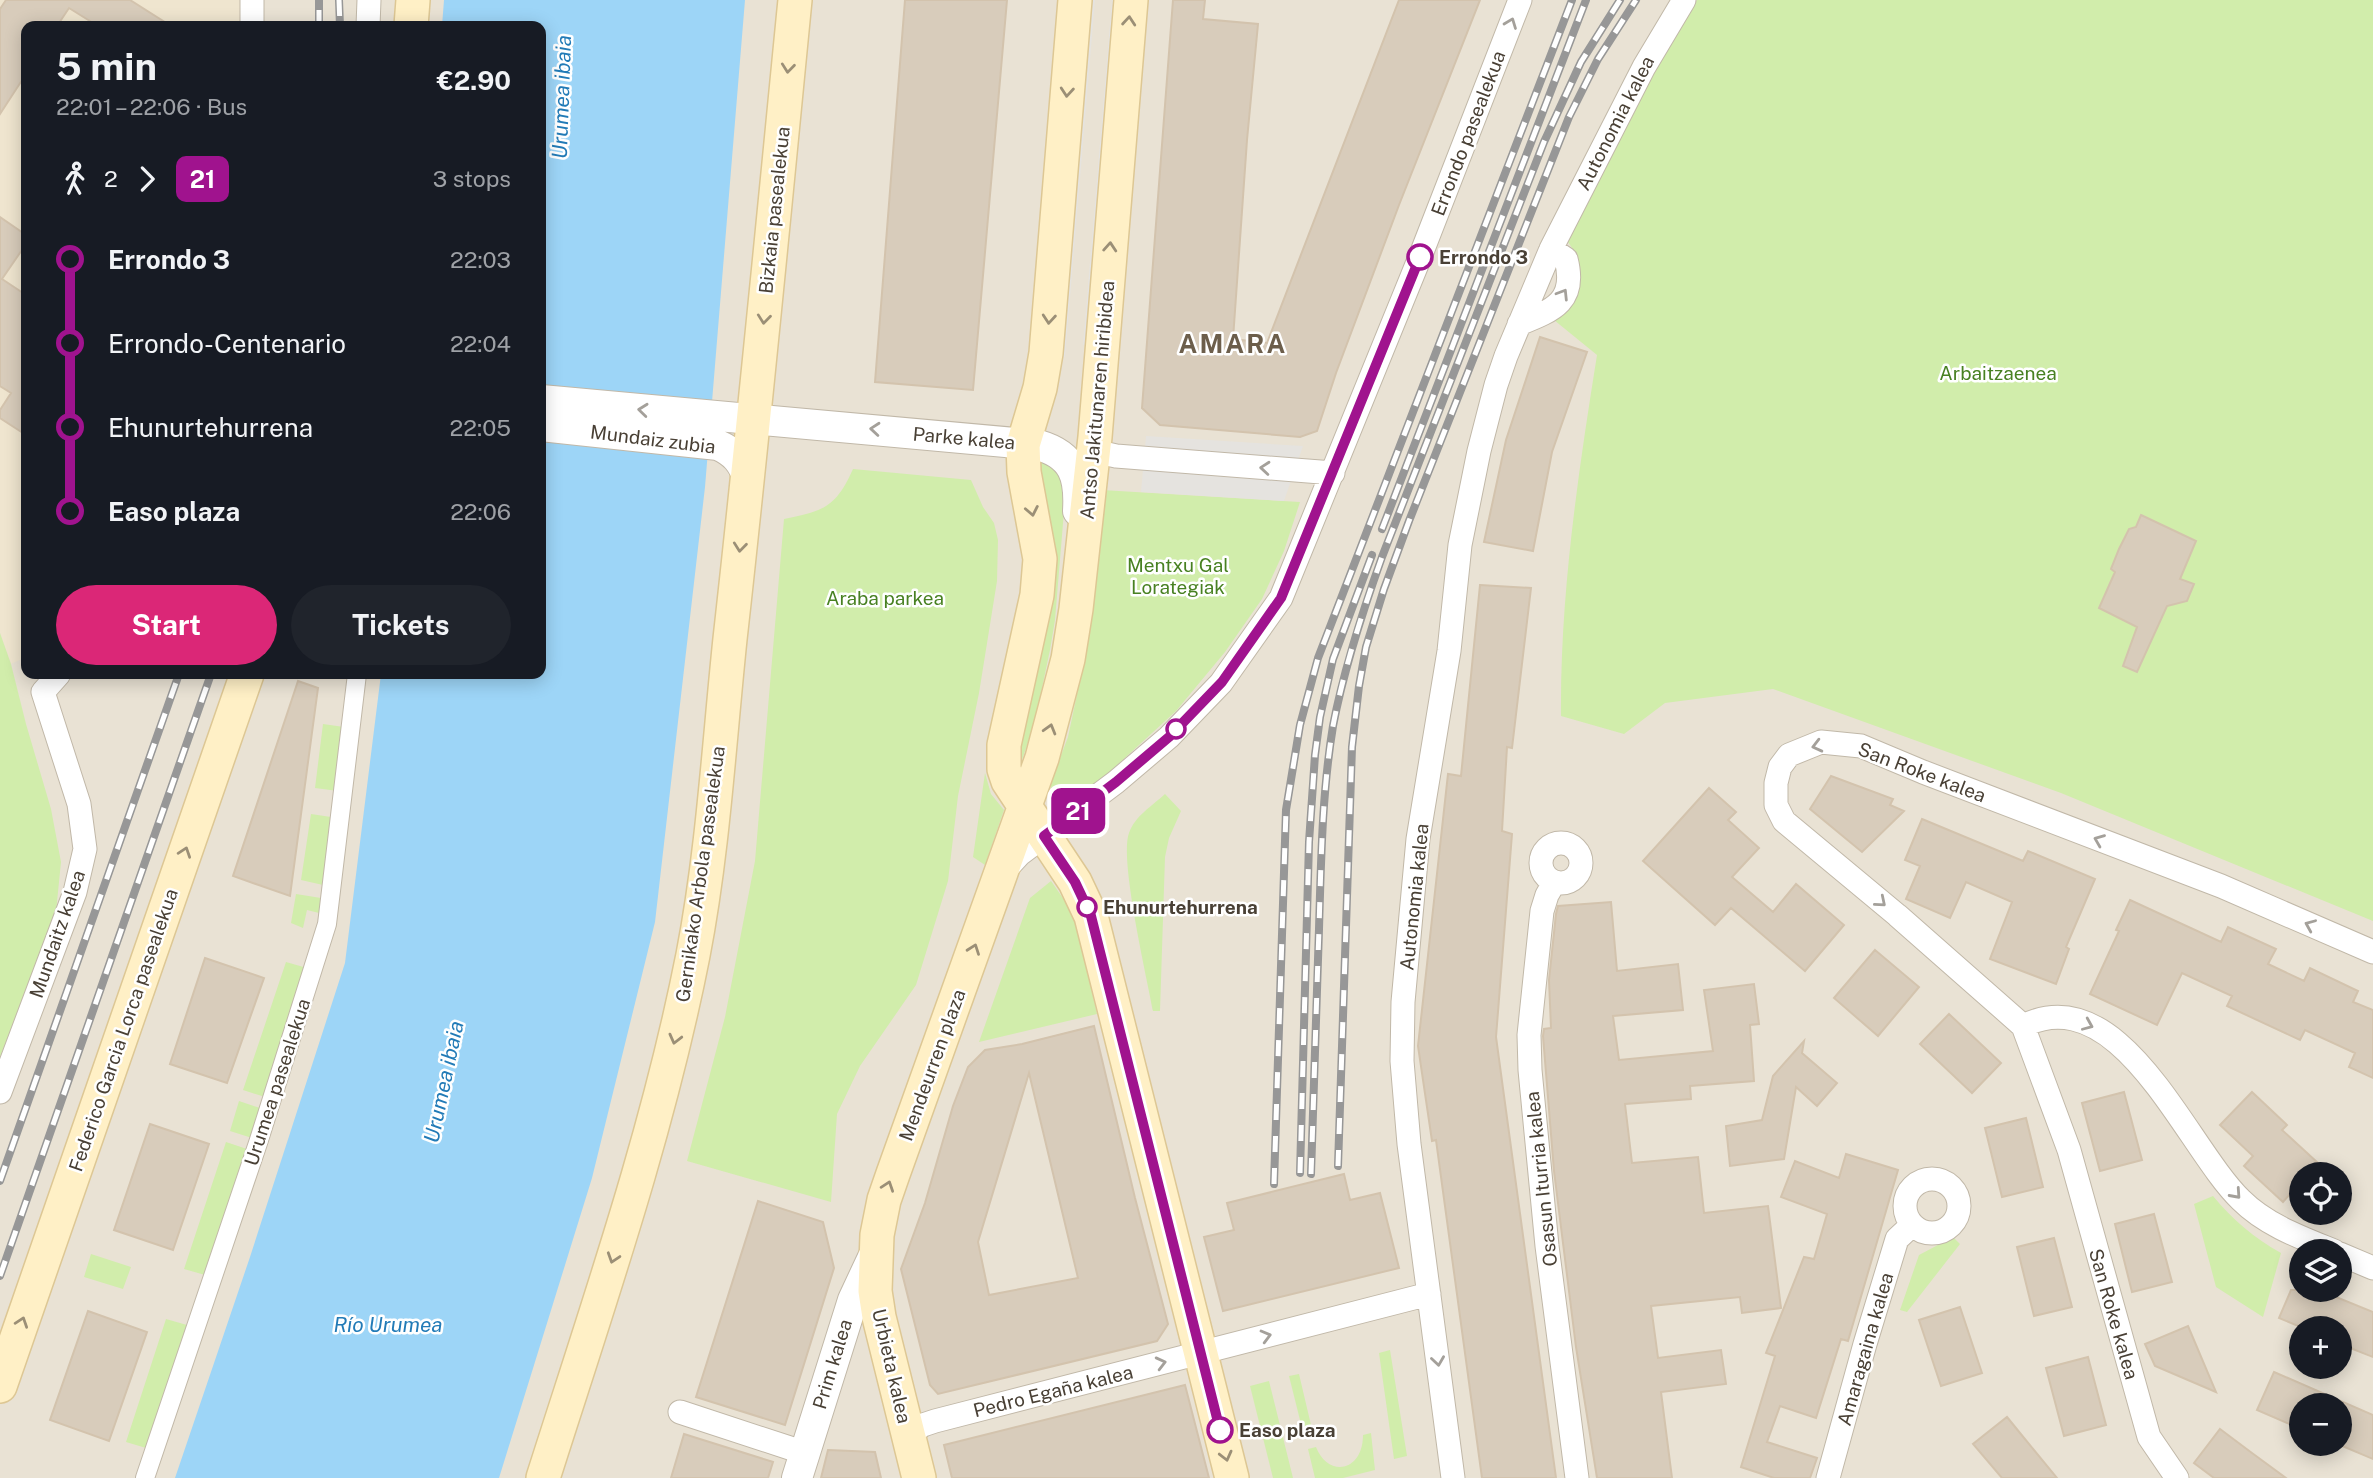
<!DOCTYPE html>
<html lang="en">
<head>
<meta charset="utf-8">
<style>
  :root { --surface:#171b24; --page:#20242c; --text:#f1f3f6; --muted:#9ea1a6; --accent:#db2777 }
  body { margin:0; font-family:"Public Sans",sans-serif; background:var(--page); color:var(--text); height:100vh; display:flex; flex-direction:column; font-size:26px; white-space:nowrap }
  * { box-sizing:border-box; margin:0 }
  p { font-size:23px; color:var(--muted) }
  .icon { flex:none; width:38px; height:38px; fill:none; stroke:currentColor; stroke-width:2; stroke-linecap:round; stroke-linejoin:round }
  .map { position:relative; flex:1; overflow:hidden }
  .side { position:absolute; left:21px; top:21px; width:525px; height:658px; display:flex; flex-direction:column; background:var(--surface); border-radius:14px; box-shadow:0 4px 18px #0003 }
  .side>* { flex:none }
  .badge { padding:0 14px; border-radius:10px; font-size:24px; line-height:46px }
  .fabs { position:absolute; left:2289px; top:1162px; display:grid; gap:14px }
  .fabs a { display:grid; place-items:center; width:63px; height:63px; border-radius:50%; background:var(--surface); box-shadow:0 4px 18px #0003; font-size:35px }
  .map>.badge { position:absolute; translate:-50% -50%; box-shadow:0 0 0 4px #fff }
  .legs { display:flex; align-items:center; gap:10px; height:77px; padding:0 35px; font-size:23px }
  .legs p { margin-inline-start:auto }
  .overview { display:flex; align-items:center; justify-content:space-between; height:119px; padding:0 35px }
  h1 { font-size:38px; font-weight:700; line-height:52px }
  .action { display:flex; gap:14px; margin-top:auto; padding:14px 35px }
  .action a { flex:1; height:80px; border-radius:42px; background:var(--accent); color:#fff; font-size:28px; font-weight:700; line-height:80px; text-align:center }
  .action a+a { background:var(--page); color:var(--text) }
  ul { padding:0 35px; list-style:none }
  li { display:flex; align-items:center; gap:24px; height:84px; font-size:26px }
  li i { display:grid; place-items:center; width:10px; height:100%; margin:0 9px; background:currentColor }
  li i::after { content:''; width:18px; height:18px; margin:-9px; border:5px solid; border-radius:50%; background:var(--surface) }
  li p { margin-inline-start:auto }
  li:first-child i { background:linear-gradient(#0000 50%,currentColor 0) }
  li:last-child i { background:linear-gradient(currentColor 50%,#0000 0) }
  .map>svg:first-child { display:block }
  .residential { fill:#e9e2d4; fill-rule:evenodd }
  .education { fill:#efe5cf }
  .green { fill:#d1edab }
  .parking { fill:#e5e3df }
  .water { fill:#9dd5f7 }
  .building { fill:#d8ccbb; stroke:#d3c3ad; stroke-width:2; fill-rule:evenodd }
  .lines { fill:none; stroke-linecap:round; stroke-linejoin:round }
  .pedestrian-casing { stroke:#c1b8a8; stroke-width:20 }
  .minor-casing { stroke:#c1b8a8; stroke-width:25 }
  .tertiary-casing { stroke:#c1b8a8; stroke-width:32 }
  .secondary-casing { stroke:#ddc794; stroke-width:36 }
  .pedestrian { stroke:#fff; stroke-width:18 }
  .minor { stroke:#fff; stroke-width:23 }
  .tertiary { stroke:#fff; stroke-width:30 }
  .secondary { stroke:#fff0c6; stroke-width:33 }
  .rail-casing { stroke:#979797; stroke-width:8 }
  .rail { stroke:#fff; stroke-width:5; stroke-dasharray:16; stroke-linecap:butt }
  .oneway { stroke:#9b8f76 }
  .oneway2 { stroke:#a4a09a }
  .line-1-casing { stroke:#fff; stroke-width:16 }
  .line-1 { stroke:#a0138e; stroke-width:10 }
  .stop-1-dot { fill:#fff; stroke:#a0138e; stroke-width:3.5 }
  .labels { text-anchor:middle; stroke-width:5; stroke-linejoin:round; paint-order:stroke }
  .street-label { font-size:19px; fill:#494035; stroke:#fff }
  .stop-label { font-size:19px; font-weight:bold; fill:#494035; stroke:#fff; text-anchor:start }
  .park-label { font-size:19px; fill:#488122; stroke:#fff }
  .water-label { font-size:21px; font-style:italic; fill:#227bb7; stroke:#fff }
  .district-label { font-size:26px; font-weight:bold; letter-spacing:2px; fill:#6c5e4b; stroke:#fff }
</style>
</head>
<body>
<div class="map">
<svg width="2373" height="1478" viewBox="0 0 2373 1478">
  <rect width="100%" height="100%" fill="#f5f0e6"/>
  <path class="residential" d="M0,0H2373V1478H0ZM26,26H541V674H26ZM2301,1174H2340V1213H2301ZM2301,1251H2340V1290H2301ZM2301,1328H2340V1367H2301ZM2301,1405H2340V1444H2301Z"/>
  <path class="education" d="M0,0H241L240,26H26V657L11,664L0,633Z"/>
  <path class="green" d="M1697,0H2373V921L2061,793L1773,689L1665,703L1624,734L1561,716C1560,595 1578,474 1597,355L1554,320L1574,290L1578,256L1567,241L1650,75Z
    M1040,462L1054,468L1060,477L1065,499L1055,620L1050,650L1035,721L1021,763H1018L1041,488Z
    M853,469L971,480L983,507L994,523L998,540L997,581L979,693L958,796L948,881L916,985L860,1066L837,1114L831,1202L687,1161L725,1017L755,861L784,519C824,511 836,507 853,469Z
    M1102,490L1300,502L1284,551L1262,599L1225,652L1176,711L1077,802L1061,804L1051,795V782L1068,737L1086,652L1096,585Z
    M0,633L11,664L26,724L51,809L61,862L56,912L0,1057Z
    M323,724L344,727L338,791L315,788Z
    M985,773L991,794L1004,810L985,865L973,857Z
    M1165,794L1181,811L1169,838L1165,857L1160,1011H1153C1147,977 1119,859 1129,833C1135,816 1152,806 1165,794Z
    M311,814L331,817L323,885L301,880Z
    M1051,881L1074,914L1097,1014L979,1042L1030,898Z
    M296,894L321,898L319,913L307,910L303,928L291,923Z
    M286,962L307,968L265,1097L243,1090Z
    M239,1101L260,1108L252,1138L230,1131Z
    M226,1142L247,1149L205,1275L184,1269Z
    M2213,1196C2232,1219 2254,1238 2281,1253L2263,1317L2216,1287L2194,1204Z
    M1953,1237L1960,1244L1907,1312L1900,1310L1919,1255Z
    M91,1254L131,1267L123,1289L84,1277Z
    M166,1319L187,1325L146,1448L126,1442Z
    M1390,1350L1407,1456L1394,1459L1379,1353Z
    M1299,1374L1311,1425L1302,1428L1289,1376Z
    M1269,1381L1293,1478H1273L1250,1386Z
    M1371,1433L1375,1470L1343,1478H1315L1308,1449L1316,1447C1328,1478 1363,1472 1363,1435Z"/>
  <path class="parking" d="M1087,0H1095L1065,357H1058Z
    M1112,0H1120L1091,345H1083Z
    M1146,436L1303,446L1284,501L1141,492Z"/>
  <path class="water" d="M444,0H745L705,487L655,922L592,1178L499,1478H175L250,1257L345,963L381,674H541V26H442Z"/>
  <path class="building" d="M6,0H130L171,26H98L69,8L57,26H26V74L0,114V9Z
    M905,0H1007L973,390L875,382Z
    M1173,0H1205L1203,19L1258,24L1247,140L1233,339L1267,343L1399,0H1480L1399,205L1336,373L1317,431L1300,437L1160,425L1142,408Z
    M0,217L26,235V244L2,279L26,295V435L0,418V410L11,393L0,386Z
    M1540,337L1587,352L1552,452L1533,551L1484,542L1506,440Z
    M2141,515L2196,541L2180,579L2194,584L2187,601L2167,606L2137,672L2123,666L2137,627L2099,608L2115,572L2111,569L2119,549L2129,529L2136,527Z
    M1480,585L1531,588L1512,748L1507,747L1502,831L1512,834L1496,1037L1556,1478H1482L1436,1140L1432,1141L1418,1046L1448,774L1461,776Z
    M298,681L318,688L290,896L233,876Z
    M1831,776L1893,799L1890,805L1904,811L1862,852L1810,809Z
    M1709,788L1736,812L1728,820L1759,848L1732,877L1773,912L1796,884L1844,925L1805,971L1731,908L1715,925L1643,861Z
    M1922,819L2023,861L2028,851L2095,879L2066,947L2069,949L2056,984L1990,959L2012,902L1966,882L1950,918L1906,899L1920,866L1905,860Z
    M2130,900L2221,942L2228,927L2276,949L2268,964L2304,981L2310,968L2358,991L2353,1002L2373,1010V1078L2349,1067L2355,1053L2305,1030L2300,1040L2227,1006L2232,996L2182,973L2157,1025L2090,994L2119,931L2116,930Z
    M1611,902L1617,971L1678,964L1683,1010L1613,1016L1619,1060L1713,1051L1704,990L1754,984L1759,1024L1750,1025L1754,1081L1690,1086L1691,1099L1625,1104L1632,1163L1698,1157L1704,1213L1768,1206L1781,1308L1742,1313L1740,1297L1651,1306L1658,1358L1721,1350L1726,1384L1661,1392L1672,1478H1597L1576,1347L1554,1171L1543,1036L1544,1029L1551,1028L1549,980L1556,914L1558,906Z
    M1875,950L1919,987L1878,1036L1834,998Z
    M205,958L264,978L227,1083L170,1064Z
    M1949,1014L2001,1063L1972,1093L1920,1044Z
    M1094,1026L1135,1198L1168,1324L1157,1341L938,1394L930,1385L901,1269L925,1203L953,1106L968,1067L985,1050L1022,1044ZM1029,1073L1078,1278L989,1295L978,1242Z
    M1804,1041L1802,1053L1837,1083L1817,1106L1796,1087L1784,1159L1730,1166L1726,1126L1762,1120L1773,1076Z
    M2124,1092L2142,1160L2100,1171L2082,1103Z
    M2252,1092L2287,1125L2282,1130L2330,1174H2301V1205L2290,1194L2283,1202L2244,1166L2253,1156L2220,1125Z
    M2026,1118L2043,1187L2002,1197L1985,1128Z
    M150,1124L209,1144L173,1250L114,1230Z
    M1846,1154L1898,1170L1848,1341L1841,1339L1816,1418L1780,1406L1767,1442L1817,1458L1810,1478H1774L1741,1467L1775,1356L1766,1353L1804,1257L1814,1259L1827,1214L1781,1197L1795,1161L1839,1178Z
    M1344,1174L1350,1200L1380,1193L1399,1268L1223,1311L1204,1237L1234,1230L1227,1203Z
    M758,1201L823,1222L834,1268L785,1425L696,1397Z
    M2154,1214L2172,1282L2132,1292L2115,1224Z
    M2054,1238L2072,1307L2034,1316L2017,1247Z
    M2291,1290H2319L2373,1312V1357L2340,1344V1328H2303L2279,1318Z
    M1960,1307L1982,1373L1941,1386L1919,1320Z
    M88,1311L147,1332L109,1441L50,1420Z
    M2188,1326L2216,1392L2155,1366L2145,1344Z
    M2088,1357L2106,1425L2064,1436L2046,1368Z
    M2274,1372L2373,1415V1459L2340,1445V1405H2301V1429L2257,1410Z
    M1185,1385L1209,1478H952L944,1445Z
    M2007,1417L2020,1433L2057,1478H2002L1973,1444Z
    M2220,1429L2252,1453L2286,1478H2214L2194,1463Z
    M684,1434L773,1462L768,1478H671Z
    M828,1450L875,1452L881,1478H821Z"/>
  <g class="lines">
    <defs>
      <path id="pedestrian" d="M145,1478L258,1143L327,924L357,674"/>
      <path id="minor" d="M252,0V26
        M368,26L369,0
        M1519,324C1554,310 1577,301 1566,259L1551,249
        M1094,451L1116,456L1333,473
        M1541 863a20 20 0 1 1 40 0a20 20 0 1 1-40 0Z
        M1006,869L1020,854L1116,782L1169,737L1221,683L1281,598L1420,257L1520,0
        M1554,883L1547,895L1542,911L1529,1035L1530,1070L1547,1246L1577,1478
        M2023,1026C2121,977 2186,1147 2241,1200C2266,1225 2302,1238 2334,1251
        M0,1092L75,892L85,849L79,804L43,692L59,674
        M1905 1206a27 27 0 1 1 54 0a27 27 0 1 1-54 0Z
        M2340,1254L2373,1268
        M680,1412L805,1453
        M908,1435L923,1425L935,1421L1429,1294
        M1453,1478L1409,1144L1402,1061L1403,1002L1418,839L1449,651L1460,545L1479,451L1496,385L1506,356L1551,249L1644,67L1684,0
        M1828,1478L1865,1344L1897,1239L1912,1225
        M2177,1478L2149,1437L2069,1150L2023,1026L1897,915L1784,821L1776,805V783L1780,767L1789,755L1821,742L1861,746L1923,772L2221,886L2373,952"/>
      <path id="tertiary" d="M541,400L1038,445C1074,455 1080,477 1078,511
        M541,426L718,445C734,452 743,462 748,479
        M797,1478L853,1300L875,1253"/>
      <path id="secondary" d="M1075,0L1046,353L1040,388L1023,445L1024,472L1040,559L1037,595L1004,745V769L1008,781L1075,882L1091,916L1232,1478
        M411,26L413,0
        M0,1386L247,674
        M543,1478C598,1305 658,1133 693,955C713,852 719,744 730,639C754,426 774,213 795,0
        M919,1478L879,1317L875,1291L877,1235L884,1200L893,1174L1042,758L1068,659L1076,609L1095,437L1131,0"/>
    </defs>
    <use href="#pedestrian" class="pedestrian-casing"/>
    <use href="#minor" class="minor-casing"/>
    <use href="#tertiary" class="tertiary-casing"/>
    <use href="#secondary" class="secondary-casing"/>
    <use href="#pedestrian" class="pedestrian"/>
    <use href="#minor" class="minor"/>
    <use href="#tertiary" class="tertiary"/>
    <use href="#secondary" class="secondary"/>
    <defs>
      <path id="rail" d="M339,0L340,26
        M319,26V0
        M1382,529L1586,0
        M1338,1166L1352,747L1359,686L1366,647L1384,589L1409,521L1569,117L1598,59L1636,0
        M1300,1173L1309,842L1315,755L1320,717L1333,659L1372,555
        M1311,1174C1314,1092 1316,1010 1319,929C1321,861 1322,793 1333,726C1344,668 1362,613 1382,557L1544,142L1581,62L1620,0
        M0,1181L179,674
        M1274,1184L1286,810L1300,725L1318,658L1572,0
        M0,1276L211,674"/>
    </defs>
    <use href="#rail" class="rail-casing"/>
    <use href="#rail" class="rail"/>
  </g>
  <defs><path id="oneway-chevron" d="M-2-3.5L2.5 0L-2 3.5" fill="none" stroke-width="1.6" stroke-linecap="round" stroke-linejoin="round" transform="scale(1.75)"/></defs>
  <g class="oneway">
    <use href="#oneway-chevron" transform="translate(1129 21) rotate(-85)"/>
    <use href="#oneway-chevron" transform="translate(788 68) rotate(96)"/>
    <use href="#oneway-chevron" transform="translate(1067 92) rotate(95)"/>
    <use href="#oneway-chevron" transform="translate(1110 247) rotate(-86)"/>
    <use href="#oneway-chevron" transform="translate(764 319) rotate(96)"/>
    <use href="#oneway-chevron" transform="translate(1049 319) rotate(95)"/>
    <use href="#oneway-chevron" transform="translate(1032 511) rotate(79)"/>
    <use href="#oneway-chevron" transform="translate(740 547) rotate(96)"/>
    <use href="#oneway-chevron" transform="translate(1050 729) rotate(-74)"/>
    <use href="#oneway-chevron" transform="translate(185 852) rotate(-71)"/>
    <use href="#oneway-chevron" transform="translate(974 949) rotate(-70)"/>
    <use href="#oneway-chevron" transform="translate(675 1039) rotate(104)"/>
    <use href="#oneway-chevron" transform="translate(888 1186) rotate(-71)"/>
    <use href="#oneway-chevron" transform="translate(613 1258) rotate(108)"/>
    <use href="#oneway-chevron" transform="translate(22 1322) rotate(-71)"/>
    <use href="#oneway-chevron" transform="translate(1226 1456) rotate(76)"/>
  </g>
  <g class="oneway2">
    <use href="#oneway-chevron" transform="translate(1511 23) rotate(-69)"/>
    <use href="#oneway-chevron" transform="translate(1563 294) rotate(-58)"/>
    <use href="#oneway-chevron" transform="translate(643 410) rotate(-174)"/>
    <use href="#oneway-chevron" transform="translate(875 429) rotate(-175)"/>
    <use href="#oneway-chevron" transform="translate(1265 468) rotate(-175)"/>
    <use href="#oneway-chevron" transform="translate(1817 746) rotate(166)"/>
    <use href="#oneway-chevron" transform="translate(2099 840) rotate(-158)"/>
    <use href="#oneway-chevron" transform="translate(1881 902) rotate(40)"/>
    <use href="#oneway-chevron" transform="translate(2310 925) rotate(-157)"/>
    <use href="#oneway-chevron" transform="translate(2088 1025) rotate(23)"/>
    <use href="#oneway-chevron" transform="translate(2236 1194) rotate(48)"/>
    <use href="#oneway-chevron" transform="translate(1266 1336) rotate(-15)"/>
    <use href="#oneway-chevron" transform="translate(1438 1361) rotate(82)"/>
    <use href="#oneway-chevron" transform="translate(1161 1363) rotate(-14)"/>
  </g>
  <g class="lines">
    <defs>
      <path id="line-1" d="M1220,1430L1091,916L1075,882L1044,836L1116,782L1169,737L1222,682L1281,598L1420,257"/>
    </defs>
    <use href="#line-1" class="line-1-casing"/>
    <use href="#line-1" class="line-1"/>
  </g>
  <g class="stop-1-dot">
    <circle cx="1420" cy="257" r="12"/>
    <circle cx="1176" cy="729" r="9"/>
    <circle cx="1087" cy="907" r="9"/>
    <circle cx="1220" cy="1430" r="12"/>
  </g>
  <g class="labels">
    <g class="street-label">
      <text transform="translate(1615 123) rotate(-63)" y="7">Autonomia kalea</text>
      <text transform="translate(1468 133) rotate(-69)" y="7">Errondo pasealekua</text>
      <text transform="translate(774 210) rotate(-84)" y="7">Bizkaia pasealekua</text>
      <text transform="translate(1097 400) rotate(-85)" y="7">Antso Jakitunaren hiribidea</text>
      <text transform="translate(964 438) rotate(5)" y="7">Parke kalea</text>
      <text transform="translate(653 439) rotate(7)" y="7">Mundaiz zubia</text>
      <text transform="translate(1922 772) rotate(21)" y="7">San Roke kalea</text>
      <text transform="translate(700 874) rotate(-82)" y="7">Gernikako Arbola pasealekua</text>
      <text transform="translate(1414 897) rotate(-84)" y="7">Autonomia kalea</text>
      <text transform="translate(57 934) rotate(-71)" y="7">Mundaitz kalea</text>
      <text transform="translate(123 1030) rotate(-71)" y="7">Federico Garcia Lorca pasealekua</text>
      <text transform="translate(932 1065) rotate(-70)" y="7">Mendeurren plaza</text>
      <text transform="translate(277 1082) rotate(-72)" y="7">Urumea pasealekua</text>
      <text transform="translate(1541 1179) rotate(-96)" y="7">Osasun Iturria kalea</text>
      <text transform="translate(2114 1314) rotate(74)" y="7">San Roke kalea</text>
      <text transform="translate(1865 1349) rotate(-74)" y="7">Amaragaina kalea</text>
      <text transform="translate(832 1364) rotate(-73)" y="7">Prim kalea</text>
      <text transform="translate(892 1366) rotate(77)" y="7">Urbieta kalea</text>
      <text transform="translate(1053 1391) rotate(-14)" y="7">Pedro Egaña kalea</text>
    </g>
    <g class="stop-label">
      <text x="1439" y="264">Errondo 3</text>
      <text x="1103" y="914">Ehunurtehurrena</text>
      <text x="1239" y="1437">Easo plaza</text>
    </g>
    <g class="park-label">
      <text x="1998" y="380">Arbaitzaenea</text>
      <text x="1178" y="572">Mentxu Gal<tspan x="1178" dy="22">Lorategiak</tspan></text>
      <text x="885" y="605">Araba parkea</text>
    </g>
    <g class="water-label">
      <text transform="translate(562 97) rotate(-88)" y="7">Urumea ibaia</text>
      <text transform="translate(444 1082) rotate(-78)" y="7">Urumea ibaia</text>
      <text x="388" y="1332">Río Urumea</text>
    </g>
    <g class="district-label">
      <text x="1233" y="353">AMARA</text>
    </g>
  </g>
</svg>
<div class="fabs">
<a><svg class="icon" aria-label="locate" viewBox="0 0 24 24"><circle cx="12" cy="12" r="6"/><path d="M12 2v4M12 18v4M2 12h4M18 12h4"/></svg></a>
<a><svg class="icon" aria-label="layers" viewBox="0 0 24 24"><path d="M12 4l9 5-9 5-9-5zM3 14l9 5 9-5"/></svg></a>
<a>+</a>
<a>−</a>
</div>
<b class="badge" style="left:1078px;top:811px;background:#a0138e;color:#fff">21</b>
<section class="side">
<div class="overview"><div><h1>5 min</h1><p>22:01 – 22:06 · Bus</p></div><b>€2.90</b></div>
<div class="legs"><svg class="icon" aria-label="walk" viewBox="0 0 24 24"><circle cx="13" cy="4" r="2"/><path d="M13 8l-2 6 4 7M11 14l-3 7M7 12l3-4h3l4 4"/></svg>2<svg class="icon" aria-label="forward" viewBox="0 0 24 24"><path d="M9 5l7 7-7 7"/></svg><b class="badge" style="background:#a0138e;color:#fff">21</b><p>3 stops</p></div>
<ul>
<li><i style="color:#a0138e"></i><b>Errondo 3</b><p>22:03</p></li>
<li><i style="color:#a0138e"></i><span>Errondo-Centenario</span><p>22:04</p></li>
<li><i style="color:#a0138e"></i><span>Ehunurtehurrena</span><p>22:05</p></li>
<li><i style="color:#a0138e"></i><b>Easo plaza</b><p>22:06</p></li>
</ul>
<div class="action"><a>Start</a><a>Tickets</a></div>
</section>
</div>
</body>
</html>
